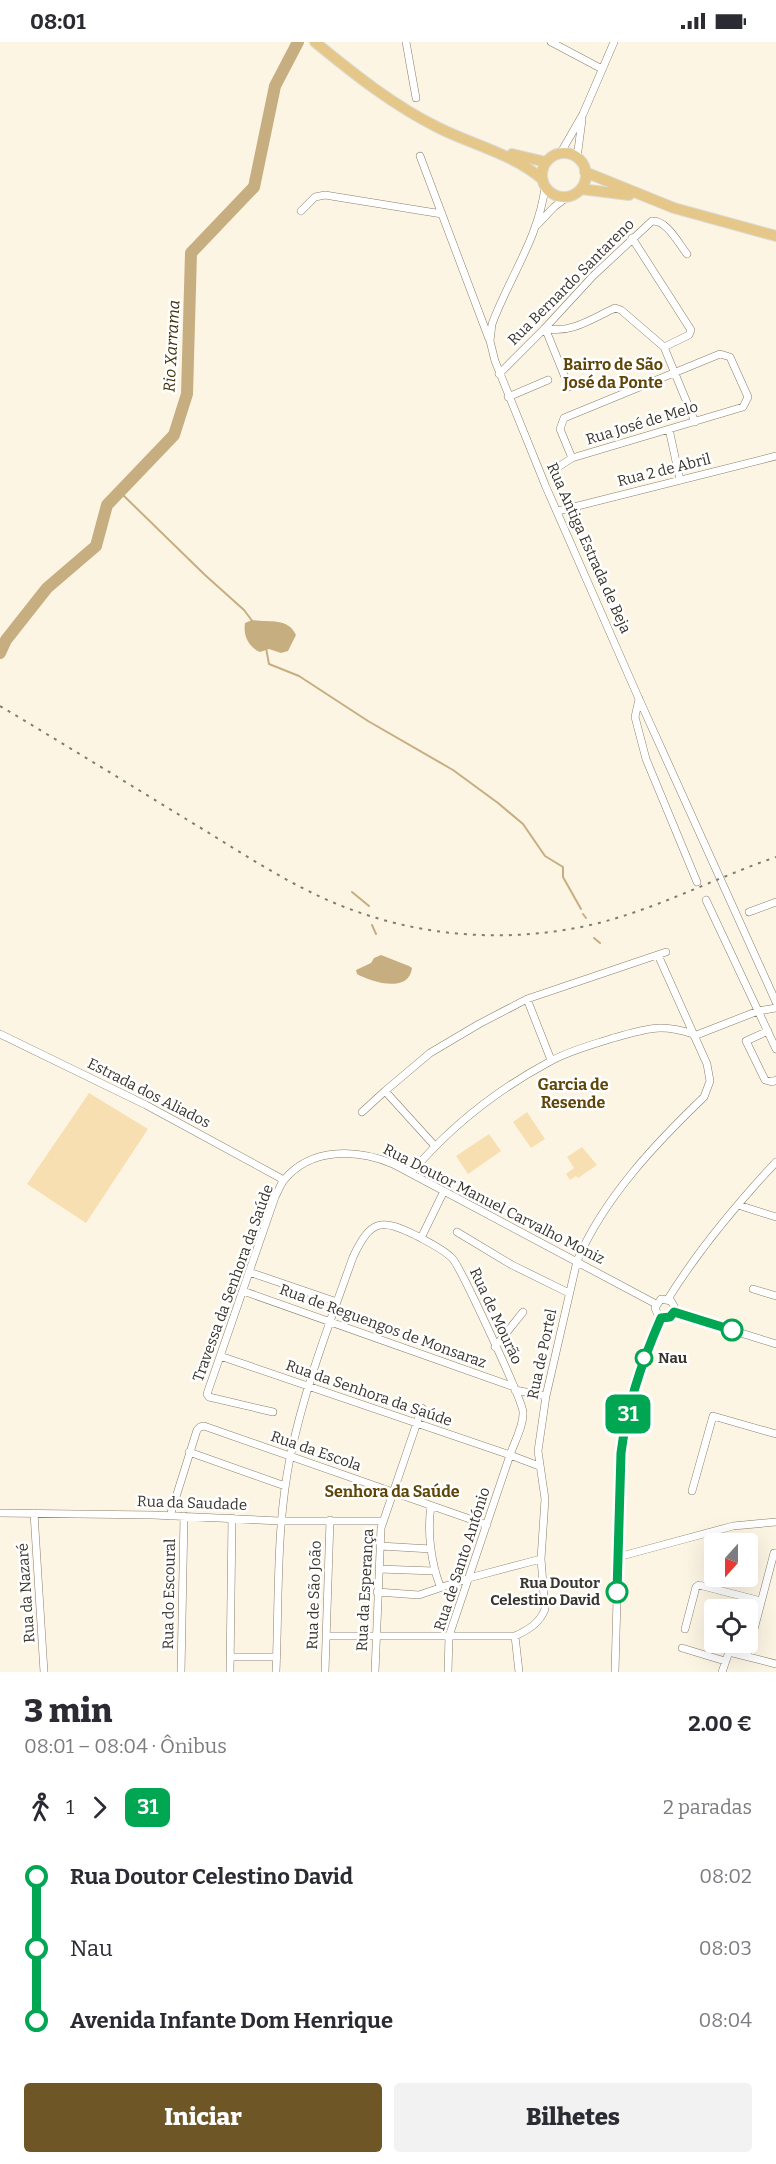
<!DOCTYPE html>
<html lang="pt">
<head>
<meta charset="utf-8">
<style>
  :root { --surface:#fff; --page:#f2f2f3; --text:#2b2b33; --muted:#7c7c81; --accent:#6e5627 }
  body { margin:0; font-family:Bitter,serif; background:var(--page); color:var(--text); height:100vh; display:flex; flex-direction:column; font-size:22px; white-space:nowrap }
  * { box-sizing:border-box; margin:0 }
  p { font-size:20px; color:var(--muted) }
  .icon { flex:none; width:33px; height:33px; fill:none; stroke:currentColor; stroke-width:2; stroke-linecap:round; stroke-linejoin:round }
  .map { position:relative; height:1630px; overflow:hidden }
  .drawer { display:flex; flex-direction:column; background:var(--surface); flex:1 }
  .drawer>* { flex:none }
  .badge { padding:0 12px; border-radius:9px; font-size:21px; line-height:39px }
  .needle { width:39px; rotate:201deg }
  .controls { position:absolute; left:704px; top:1491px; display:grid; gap:12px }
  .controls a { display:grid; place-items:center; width:54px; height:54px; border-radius:6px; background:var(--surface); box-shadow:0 6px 24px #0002; font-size:30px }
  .map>.badge { position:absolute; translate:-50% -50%; box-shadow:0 0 0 3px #fff }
  .legs { display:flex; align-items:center; gap:9px; height:66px; padding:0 24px; font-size:20px }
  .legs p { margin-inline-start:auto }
  .head { display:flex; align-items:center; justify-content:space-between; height:102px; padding:0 24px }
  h1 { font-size:33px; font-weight:800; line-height:45px }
  .cta { display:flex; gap:12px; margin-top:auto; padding:12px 24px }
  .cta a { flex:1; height:69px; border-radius:6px; background:var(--accent); color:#fff; font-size:24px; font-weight:800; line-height:69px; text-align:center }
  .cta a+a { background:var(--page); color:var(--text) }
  ul { padding:0 24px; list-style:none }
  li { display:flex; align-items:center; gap:21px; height:72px; font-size:22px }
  li i { display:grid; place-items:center; width:9px; height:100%; margin:0 8px; background:currentColor }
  li i::after { content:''; width:15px; height:15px; margin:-8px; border:4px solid; border-radius:50%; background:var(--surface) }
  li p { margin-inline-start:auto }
  li:first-child i { background:linear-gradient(#0000 50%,currentColor 0) }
  li:last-child i { background:linear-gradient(currentColor 50%,#0000 0) }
  .status { display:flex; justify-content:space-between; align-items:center; height:42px; padding:0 30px; background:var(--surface); direction:ltr }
  .status svg { height:16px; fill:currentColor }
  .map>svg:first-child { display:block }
  .green { fill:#f7dfb2 }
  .water { fill:#c7ae80 }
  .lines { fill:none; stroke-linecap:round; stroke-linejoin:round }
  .stream { stroke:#c7ae80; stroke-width:2 }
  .river { stroke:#c7ae80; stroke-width:12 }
  .street-casing { stroke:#887f6c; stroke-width:8 }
  .primary-casing { stroke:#dbdbd9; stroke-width:12 }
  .street { stroke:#fff; stroke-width:7 }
  .primary { stroke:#e5c889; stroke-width:10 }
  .rail { stroke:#817b70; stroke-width:2; stroke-dasharray:3 6; stroke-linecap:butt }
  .line-1-casing { stroke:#fff; stroke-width:14 }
  .line-1 { stroke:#00a651; stroke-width:9 }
  .stop-1-dot { fill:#fff; stroke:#00a651; stroke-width:3 }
  .labels { text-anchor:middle; stroke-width:5; stroke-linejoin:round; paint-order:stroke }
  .street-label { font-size:15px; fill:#39352d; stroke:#fff }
  .stop-label { font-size:15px; font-weight:bold; fill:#39352d; stroke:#fff; text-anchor:start }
  .water-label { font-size:16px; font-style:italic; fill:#423009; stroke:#fff }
  .neighbourhood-label { font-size:16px; font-weight:bold; fill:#5f4507; stroke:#fff }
</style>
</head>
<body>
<div class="status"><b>08:01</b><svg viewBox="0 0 49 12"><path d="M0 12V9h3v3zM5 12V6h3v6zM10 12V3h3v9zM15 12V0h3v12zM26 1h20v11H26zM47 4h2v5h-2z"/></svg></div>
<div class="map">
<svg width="776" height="1630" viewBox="0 0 776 1630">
  <rect width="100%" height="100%" fill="#fdf5e4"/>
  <path class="green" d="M89,1051L148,1087L86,1181L27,1142Z
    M527,1070L545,1097L531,1106L513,1080Z
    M489,1092L501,1109L468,1132L456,1114Z
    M582,1105L597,1123L578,1136L576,1134L570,1138L566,1132L574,1126L567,1115Z"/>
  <path class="water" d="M252,578C268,581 288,575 296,593L288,609L281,611L269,607L260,610C248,605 243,593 245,581Z
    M381,913L409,924L412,926C409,952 371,940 357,932L356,928L371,921L374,916Z"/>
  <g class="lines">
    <path class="stream" d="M124,445V454L205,533L244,568L253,580
      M266,606L269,622L299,634L368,679L453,728L498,761L523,782L545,814L563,825V835L581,867
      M352,850L369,864
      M583,872L586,876
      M372,883L376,892
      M594,896L600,901"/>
    <path class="river" d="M0,611L6,598L47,546L96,504L107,463L174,393L187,352L191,211L254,145L275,44L298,0"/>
    <defs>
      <path id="street" d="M406,0L416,56
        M551,0L602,27
        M560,112L583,72L614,0
        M420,114L489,297
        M577,116L582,78
        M545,145C539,195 509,236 492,282L490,299L495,319L546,445L639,657L776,960
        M301,169L315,155L325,153L442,172
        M537,183L554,165L567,155
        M632,196L691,288L689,293L664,305
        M545,286C569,293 593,276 615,266L621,268L664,305L695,380
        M545,286L569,345
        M499,332L545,286L593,234L652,179C667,178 678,201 687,212
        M508,355L548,338
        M669,387L680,438
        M552,429L572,416L743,365L748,355L730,315L720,312L564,376L560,387L572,416
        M558,469L776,414
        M639,657L635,675L646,717L697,840
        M706,858L776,1007
        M749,870L776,860
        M527,957L551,1018
        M768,989L746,999L765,1038L772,1040L776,1038
        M0,992L146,1063L284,1138
        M694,994L758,969L776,966
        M362,1070L385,1049
        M434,1103L385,1049L430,1011L479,982L527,957L666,910
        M411,1131C449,1086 497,1048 549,1020C568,1009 592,1003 613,996C646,987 660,981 693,992
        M738,1163L776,1175
        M457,1190L512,1223L569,1251
        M421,1196L444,1149
        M249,1230L337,1260
        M753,1247L776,1254
        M243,1249L514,1345
        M668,1257C699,1207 736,1163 776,1120
        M674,1270L776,1302
        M661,1276L658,1273L655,1266L661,1257L671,1259L674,1264V1270
        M495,1305L523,1270
        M220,1314L510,1413L449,1594L448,1630
        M515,1348L546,1354
        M273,1370L209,1355L207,1352L275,1155C278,1150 280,1143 284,1138C311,1105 357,1107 393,1122L656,1262
        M189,1410L285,1444
        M692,1449L713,1374L776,1392
        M431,1464C427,1490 431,1520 440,1544
        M0,1471L153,1473L280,1479H382
        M34,1471L44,1630
        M170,1474L197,1388L200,1385L204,1384L487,1483
        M380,1504L431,1507
        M618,1515L733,1484L776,1480
        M379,1527L434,1529
        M377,1550L419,1553L469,1536L541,1517
        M685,1587L696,1545L699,1543L761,1559
        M326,1594H515C528,1588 540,1581 545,1567L541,1517L545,1457L538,1409L546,1354L577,1219C604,1156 655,1102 704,1055L710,1039L707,1022L658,913
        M515,1594L519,1630
        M682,1606L725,1619
        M747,1614L774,1511L776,1512
        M230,1615H277
        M181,1630L184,1474
        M230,1630L232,1476
        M276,1630C279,1558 276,1486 290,1416C304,1347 330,1280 353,1215C371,1177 381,1176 417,1194C428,1200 443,1207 452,1216C460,1224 522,1357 523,1370C524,1383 514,1401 510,1413L539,1424
        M325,1630L330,1478
        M375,1630L381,1486L422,1366
        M615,1630L621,1411C627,1363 642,1319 661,1276
        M722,1630L729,1610L776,1622"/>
      <path id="primary" d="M315,0C354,32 394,64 439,86C473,103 513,112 542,137
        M542 133a22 22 0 1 1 44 0a22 22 0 1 1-44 0Z
        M512,112L546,120
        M585,130L674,166L776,194
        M581,147L629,153"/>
    </defs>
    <use href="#street" class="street-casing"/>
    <use href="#primary" class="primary-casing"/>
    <use href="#street" class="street"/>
    <use href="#primary" class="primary"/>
    <path class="rail" d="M0,664C62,701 124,739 186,777C231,804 275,834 323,856C402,892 491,902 576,886C646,873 709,838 776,815"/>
  </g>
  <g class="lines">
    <defs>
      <path id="line-1" d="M617,1550L621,1411C627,1363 642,1319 661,1276L670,1275L674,1270L732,1288"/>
    </defs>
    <use href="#line-1" class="line-1-casing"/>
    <use href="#line-1" class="line-1"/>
  </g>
  <g class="stop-1-dot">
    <circle cx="732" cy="1288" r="10"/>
    <circle cx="644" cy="1316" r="8"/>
    <circle cx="617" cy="1550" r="10"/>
  </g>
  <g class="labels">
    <g class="street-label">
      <text transform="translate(571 240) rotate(-45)" y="5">Rua Bernardo Santareno</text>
      <text transform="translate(642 381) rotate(-17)" y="5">Rua José de Melo</text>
      <text transform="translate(664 428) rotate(-14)" y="5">Rua 2 de Abril</text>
      <text transform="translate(589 506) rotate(66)" y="5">Rua Antiga Estrada de Beja</text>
      <text transform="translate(149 1051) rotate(27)" y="5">Estrada dos Aliados</text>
      <text transform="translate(494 1162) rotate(27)" y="5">Rua Doutor Manuel Carvalho Moniz</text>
      <text transform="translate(233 1241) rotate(-70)" y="5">Travessa da Senhora da Saúde</text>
      <text transform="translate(496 1274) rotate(65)" y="5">Rua de Mourão</text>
      <text transform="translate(383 1284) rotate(20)" y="5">Rua de Reguengos de Monsaraz</text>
      <text transform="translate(542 1312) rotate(-78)" y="5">Rua de Portel</text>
      <text transform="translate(369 1351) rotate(19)" y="5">Rua da Senhora da Saúde</text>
      <text transform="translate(316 1409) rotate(19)" y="5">Rua da Escola</text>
      <text transform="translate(192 1461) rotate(2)" y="5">Rua da Saudade</text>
      <text transform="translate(462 1517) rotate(-72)" y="5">Rua de Santo António</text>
      <text transform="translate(365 1548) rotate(-87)" y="5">Rua da Esperança</text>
      <text transform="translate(26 1551) rotate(-94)" y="5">Rua da Nazaré</text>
      <text transform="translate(169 1552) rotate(-89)" y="5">Rua do Escoural</text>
      <text transform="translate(314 1553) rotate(-88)" y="5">Rua de São João</text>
    </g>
    <g class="stop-label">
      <text x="658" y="1321">Nau</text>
      <text x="600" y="1546" text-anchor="end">Rua Doutor<tspan x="600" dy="17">Celestino David</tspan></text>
    </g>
    <g class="water-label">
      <text transform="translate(171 304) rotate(-87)" y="6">Rio Xarrama</text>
    </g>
    <g class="neighbourhood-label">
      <text x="613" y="328">Bairro de São<tspan x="613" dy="18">José da Ponte</tspan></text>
      <text x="573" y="1048">Garcia de<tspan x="573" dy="18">Resende</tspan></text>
      <text x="392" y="1455">Senhora da Saúde</text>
    </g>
  </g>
</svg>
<div class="controls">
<a><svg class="needle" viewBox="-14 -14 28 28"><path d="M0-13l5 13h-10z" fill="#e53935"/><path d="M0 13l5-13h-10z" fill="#7c7c81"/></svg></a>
<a><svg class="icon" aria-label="locate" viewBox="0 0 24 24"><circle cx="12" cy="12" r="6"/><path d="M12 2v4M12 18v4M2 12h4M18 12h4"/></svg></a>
</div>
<b class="badge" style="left:628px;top:1372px;background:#00a651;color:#fff">31</b>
</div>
<section class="drawer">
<div class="head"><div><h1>3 min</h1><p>08:01 – 08:04 · Ônibus</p></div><b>2.00 €</b></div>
<div class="legs"><svg class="icon" aria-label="walk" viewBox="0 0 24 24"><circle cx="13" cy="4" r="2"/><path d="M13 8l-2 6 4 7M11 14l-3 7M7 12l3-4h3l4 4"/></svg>1<svg class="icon" aria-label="forward" viewBox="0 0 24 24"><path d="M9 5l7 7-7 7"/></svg><b class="badge" style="background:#00a651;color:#fff">31</b><p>2 paradas</p></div>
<ul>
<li><i style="color:#00a651"></i><b>Rua Doutor Celestino David</b><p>08:02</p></li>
<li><i style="color:#00a651"></i><span>Nau</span><p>08:03</p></li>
<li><i style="color:#00a651"></i><b>Avenida Infante Dom Henrique</b><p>08:04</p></li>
</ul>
<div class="cta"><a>Iniciar</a><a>Bilhetes</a></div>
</section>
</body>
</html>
